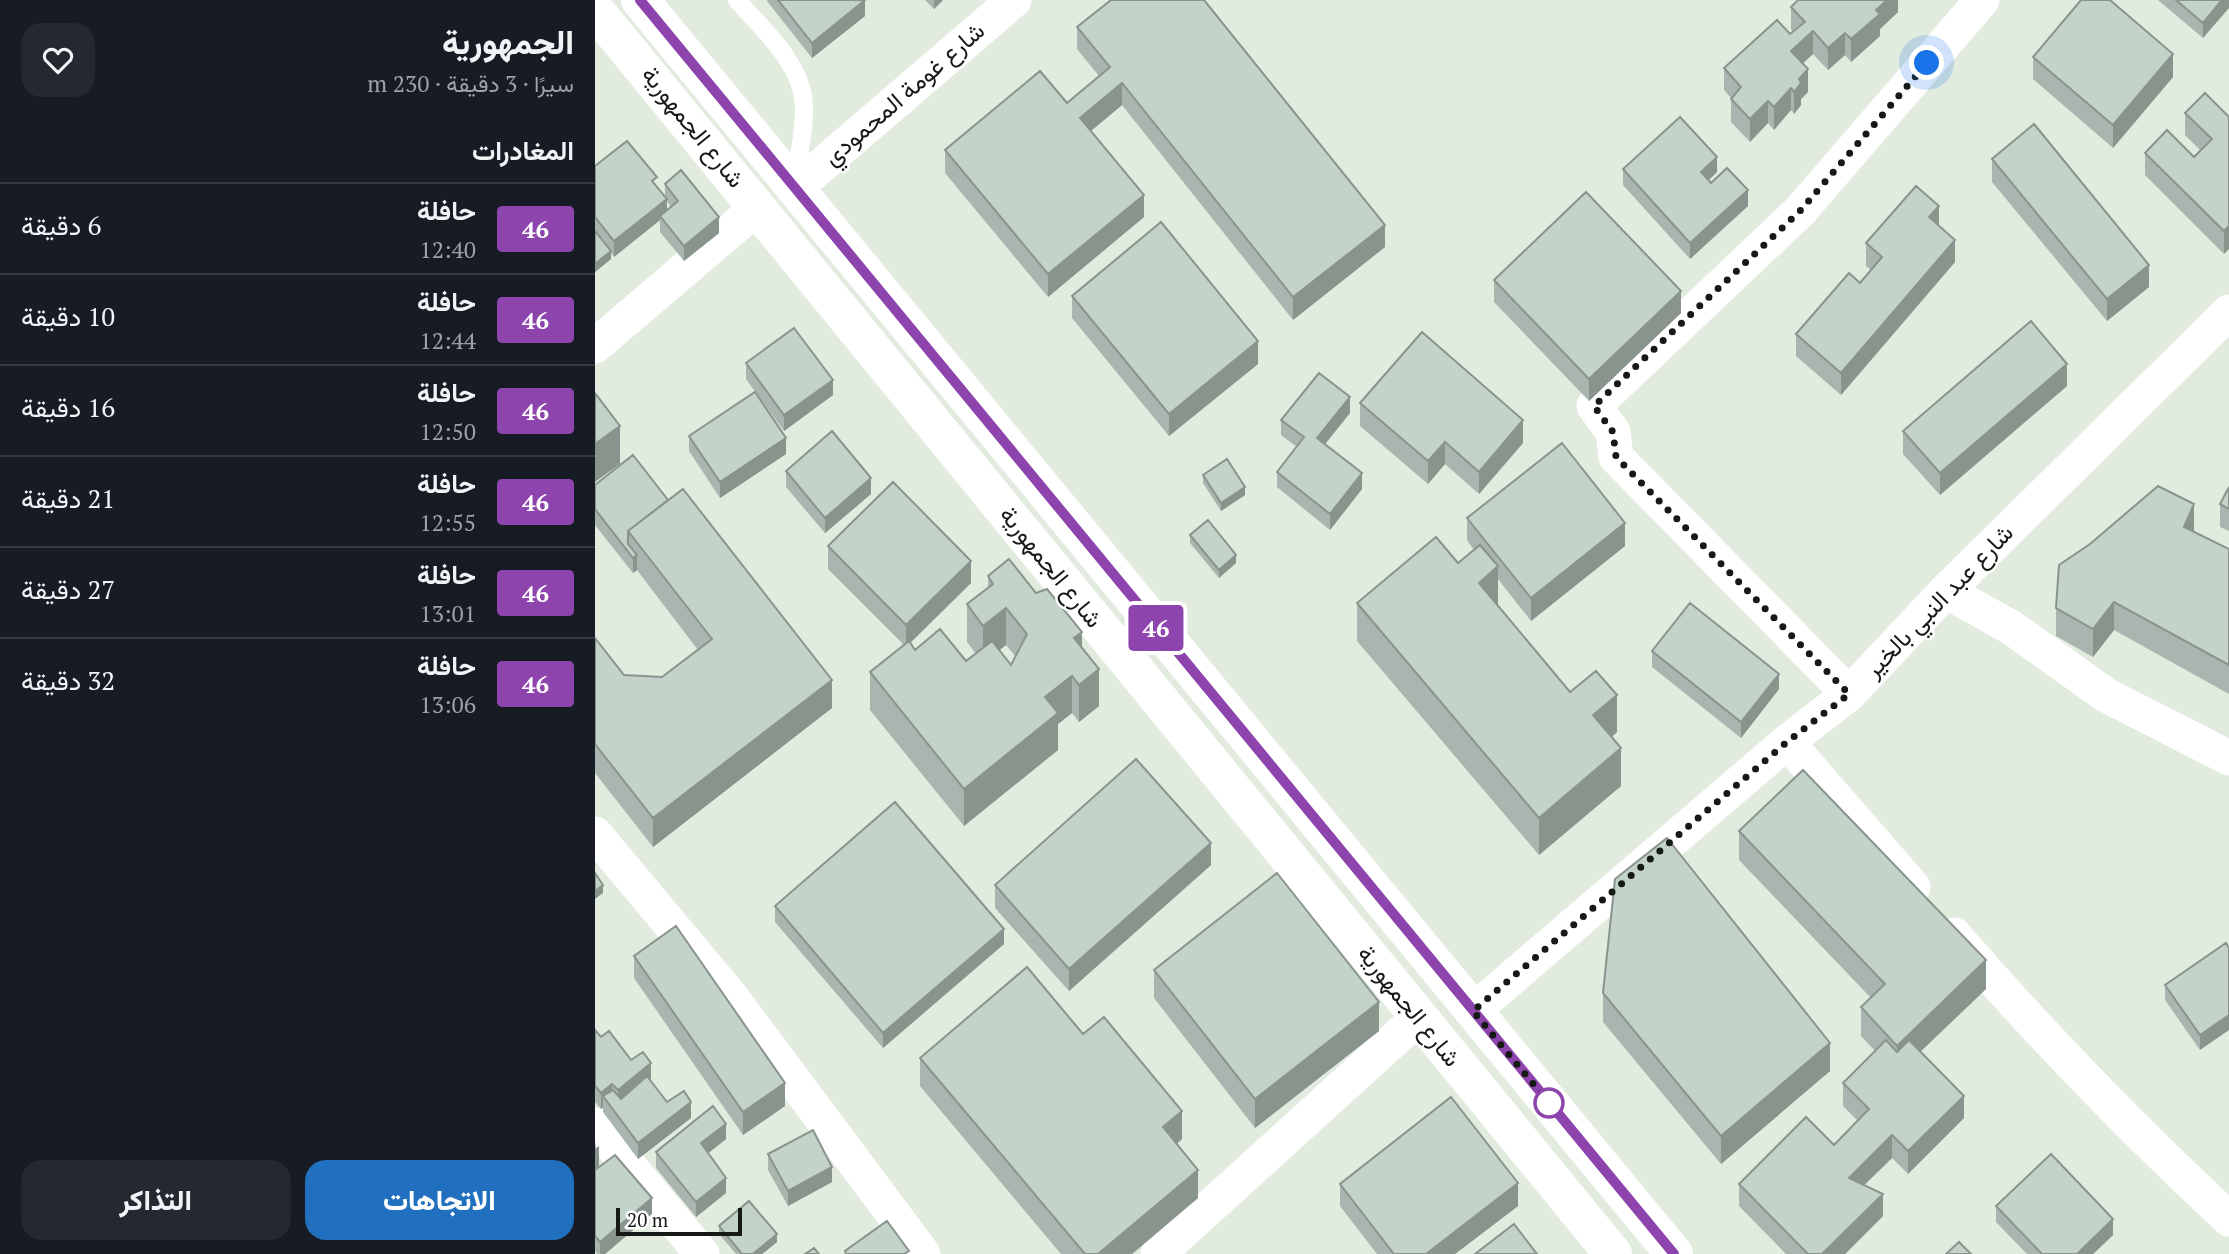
<!DOCTYPE html>
<html lang="ar">
<head>
<meta charset="utf-8">
<style>
  :root { --surface:#171b24; --page:#242831; --text:#f1f3f6; --muted:#9ea1a6; --line:#363941; --accent:#2070bf }
  body { margin:0; font-family:"PT Serif",Vazirmatn,serif; background:var(--page); color:var(--text); direction:rtl; height:100vh; display:flex; flex-direction:column; font-size:26px; white-space:nowrap }
  * { box-sizing:border-box; margin:0 }
  p { font-size:23px; color:var(--muted) }
  .icon { flex:none; width:38px; height:38px; fill:none; stroke:currentColor; stroke-width:2; stroke-linecap:round; stroke-linejoin:round }
  .map { position:relative; flex:1; overflow:hidden; direction:ltr }
  .side { display:flex; flex-direction:column; background:var(--surface); width:595px }
  .side>* { flex:none }
  .badge { padding:0 14px; border-radius:5px; font-size:24px; line-height:46px }
  .scale { position:absolute; left:21px; bottom:18px; width:126px; box-sizing:border-box; padding-left:7px; border:4px solid #161a15; border-top:0; font-size:19px; line-height:24px; white-space:nowrap; color:#161a15; -webkit-text-stroke:5px #fff; paint-order:stroke }
  .you { position:absolute; width:35px; height:35px; margin:-18px; border:5px solid #fff; border-radius:50%; background:#1a73e8; box-shadow:0 0 0 10px #1a73e833 }
  .map>.badge { position:absolute; translate:-50% -50%; box-shadow:0 0 0 4px #fff }
  h2 { padding:0 21px; font-size:26px; line-height:63px }
  .round { display:grid; place-items:center; flex:none; width:74px; height:74px; border-radius:21px; background:var(--page) }
  .summary { display:flex; align-items:center; justify-content:space-between; height:119px; padding:0 21px }
  h1 { font-size:33px; font-weight:800; line-height:52px }
  .action { display:flex; gap:14px; margin-top:auto; padding:14px 21px }
  .action a { flex:1; height:80px; border-radius:21px; background:var(--accent); color:#fff; font-size:28px; font-weight:800; line-height:80px; text-align:center }
  .action a+a { background:var(--page); color:var(--text) }
  ul { padding:0; list-style:none }
  li { display:flex; align-items:center; gap:21px; height:91px; padding:0 21px; border-top:2px solid var(--line) }
  li div { flex:1 }
  li b { display:block; font-size:26px }
  li em { font-style:normal }
  li .badge { min-width:77px; font-weight:700; text-align:center }
  main { display:flex; flex:1; min-height:0 }
  .map>svg:first-child { display:block }
  .lines { fill:none; stroke-linecap:round; stroke-linejoin:round }
  .service { stroke:#fff; stroke-width:18 }
  .minor { stroke:#fff; stroke-width:35 }
  .primary { stroke:#fff; stroke-width:38 }
  .wall { fill:#a9b5ae; fill-rule:evenodd }
  .shaded-wall { fill:#89948d }
  .building { fill:#c4d3ca; stroke:#89948d; stroke-width:2 }
  .line-casing { stroke:#fff; stroke-width:16 }
  .line { stroke:#8e44ad; stroke-width:10 }
  .walk { stroke:#161a15; stroke-width:7; stroke-dasharray:0 12.6 }
  .stop-dot { fill:#fff; stroke:#8e44ad; stroke-width:3.5 }
  .labels { text-anchor:middle; stroke-width:5; stroke-linejoin:round; paint-order:stroke }
  .street-label { font-size:24px; fill:#161a15; stroke:#fff }
</style>
</head>
<body>
<main>
<div class="map">
<svg width="1634" height="1254" viewBox="0 0 1634 1254">
  <rect width="100%" height="100%" fill="#e1ebde"/>
  <g class="lines">
    <path class="service" d="M142,0C168,30 207,63 209,105C210,131 203,157 200,182"/>
    <path class="minor" d="M199,189L419,0
      M0,346L163,207
      M1351,591L1417,628L1511,695L1634,758
      M1254,694L1021,457L1018,432L999,406L1205,211L1387,0
      M1192,742L1318,887
      M0,834L137,998L328,1254
      M1359,935C1446,1035 1537,1129 1634,1219
      M878,1011L1192,742L1254,694L1351,591L1634,312
      M0,1125L107,1254
      M563,1254L823,1018"/>
    <path class="primary" d="M45,0L1079,1254
      M0,10L1018,1254"/>
  </g>
  <path class="wall" d="M172,0H270V16L217,58L172,1Z
    M330,0H348L339,9Z
    M1303,0V12L1285,29V36L1256,62L1250,55L1233,70L1218,54L1207,64L1213,92L1206,99V105L1199,114L1196,110L1179,130L1173,123L1155,142L1136,122V98L1129,90V68L1198,32L1196,29V7Z
    M1563,0H1634L1608,38Z
    M482,27L790,247L698,320L527,105L496,131L549,217L453,297L350,173V150L472,103L504,76L482,49Z
    M1438,57L1578,77L1518,148L1438,79Z
    M1590,113L1634,117L1629,254L1550,175V153L1599,157L1606,151L1590,135Z
    M1397,159L1554,287L1512,321L1397,182Z
    M0,166L62,186L70,197V184L124,233L89,261L65,232V220L19,257L16,253V259L0,272ZM72,201L76,207L72,211Z
    M1028,169L1122,172L1114,180L1116,183L1153,206L1095,259L1028,185Z
    M1344,226L1360,262L1246,395L1201,356V334L1265,283L1276,270L1271,266V243Z
    M899,280L1086,313L994,401L899,302Z
    M477,296L663,364L574,436L477,318Z
    M151,363L238,395L189,431L151,379Z
    M1472,386L1345,495L1308,454V431Z
    M765,403L928,443L884,494L850,464L833,484L765,426Z
    M755,413L730,444L767,489L735,530L682,487V472L702,447L686,435V420Z
    M94,436L191,454L125,498L94,451Z
    M191,471L276,494L230,533L191,487Z
    M608,475L650,495L626,511L608,483Z
    M0,485L237,708L58,847L0,773V638L29,675L67,677L103,650L42,570L38,573L0,525Z
    M1634,487V531L1625,527V504Z
    M872,518L1030,546L936,621L903,579L902,604L975,692L1022,732L1017,737L1026,786L944,855L762,641V603L863,563L879,550L872,540Z
    M1599,531L1634,549V694L1519,630L1498,657L1461,636V608Z
    M595,535L641,563L624,578L595,543Z
    M233,546L376,583L315,643L320,650L371,661L381,654L372,642V604L393,588V576L441,593L487,647L504,706L484,722L477,713L463,724V750L369,826L275,710V672L309,645L233,569ZM411,645L421,657L416,665L404,650Z
    M1057,651L1184,689L1146,738L1057,667Z
    M1144,831L1391,989L1325,1052L1369,1118L1313,1174L1297,1158L1269,1185L1288,1216L1250,1254H1191L1144,1206V1184L1239,1145L1263,1121L1248,1106V1083L1280,1051L1266,1036V1007L1276,998L1144,860Z
    M616,865L474,991L400,908V885Z
    M180,906L409,944L288,1048L180,922Z
    M1631,943L1605,1050L1570,1000V985Z
    M39,956L190,1106L148,1135L39,978Z
    M559,970L784,1031L660,1128L559,998Z
    M1008,993L1235,1071L1126,1164L1008,1022Z
    M0,1030L6,1037L56,1079L55,1080L72,1102L96,1118L43,1159L8,1112V1107L6,1109L0,1102Z
    M488,1034L587,1139L582,1144L603,1198L537,1254H466L325,1086V1058Z
    M131,1139L113,1153L131,1193L101,1217L61,1168V1152Z
    M0,1141L4,1167L57,1214L10,1254H2L0,1251Z
    M173,1154L237,1182L193,1206L173,1170Z
    M745,1184L923,1206L860,1254H782L745,1206Z
    M1401,1206L1518,1235L1498,1254H1432L1401,1222Z
    M124,1226L182,1242L167,1254H141L124,1234Z"/>
  <path class="shaded-wall" d="M270,0V16L217,58V43Z
    M340,0H348L339,9V1Z
    M1292,0H1303V12L1285,29V36L1256,62V39L1281,10Z
    M1627,0H1634V8L1608,38V23Z
    M1218,31V54L1196,74V51Z
    M1250,33V55L1233,70V48Z
    M1578,54V77L1518,148V125Z
    M1213,69V92L1206,99V105L1199,114V92L1204,79Z
    M527,83V105L485,140V118Z
    M1196,88V110L1179,130V107Z
    M1173,101V123L1155,142V119Z
    M1122,157V172L1106,187V172Z
    M1153,190V206L1095,259V243Z
    M549,195V217L453,297V274Z
    M72,199V215L65,216V220L19,257V241Z
    M1344,206V228L1334,217Z
    M124,217V233L89,261V246Z
    M790,225V247L698,320V297Z
    M1634,226V249L1629,254V231Z
    M1360,240V262L1246,395V373Z
    M16,251V259L0,272V264Z
    M1554,265V287L1512,321V299Z
    M1086,291V313L994,401V379Z
    M663,341V364L574,436V414Z
    M1472,364V386L1345,495V473Z
    M238,380V395L189,431V415Z
    M755,397V413L722,454V438Z
    M928,420V443L884,494V472Z
    M25,426V464L0,482V444Z
    M191,438V454L125,498V482Z
    M850,442V464L833,484V461Z
    M767,473V489L735,530V514Z
    M276,478V494L230,533V518Z
    M650,487V495L626,511V503Z
    M1599,504V533L1589,527Z
    M1030,523V546L936,621V598Z
    M42,555V570L38,573V558Z
    M641,555V563L624,578V570Z
    M376,561V583L311,647V625Z
    M903,566V604L884,620V583Z
    M1519,602V630L1498,657V629Z
    M411,608V645L388,663V626Z
    M487,632V669L479,638Z
    M504,669V706L484,722V685Z
    M1184,674V689L1146,738V722Z
    M477,676V713L463,724V750L369,826V789L450,697Z
    M237,680V708L58,847V818Z
    M1022,695V732L998,752V715Z
    M1026,748V786L944,855V818Z
    M616,843V865L474,991V969Z
    M8,885V893L0,899V891Z
    M409,929V944L288,1048V1033Z
    M1391,960V989L1302,1074V1046Z
    M784,1002V1031L660,1128V1099Z
    M1634,1015V1030L1605,1050V1035Z
    M1235,1043V1071L1126,1164V1136Z
    M56,1063V1079L23,1105V1090Z
    M190,1083V1106L148,1135V1112Z
    M17,1084V1100L8,1096V1107L6,1109V1093Z
    M1369,1096V1118L1313,1174V1151Z
    M96,1102V1118L43,1159V1143Z
    M587,1111V1139L568,1155V1127Z
    M131,1124V1139L106,1159V1143Z
    M1297,1135V1158L1254,1200V1178Z
    M4,1146V1169L0,1171V1149Z
    M237,1167V1182L193,1206V1191Z
    M603,1170V1198L537,1254H503Z
    M131,1178V1193L101,1217V1202Z
    M923,1183V1206L860,1254H831Z
    M1288,1194V1216L1250,1254H1227Z
    M57,1198V1214L10,1254H5V1242Z
    M1518,1219V1235L1498,1254H1482Z
    M182,1234V1242L167,1254H158Z"/>
  <path class="building" d="M183,0H270L217,43Z
    M516,0H609L790,225L698,297L527,83L485,118L549,195L453,274L350,150L445,71L472,103L515,67L482,27Z
    M1203,0H1292L1281,10L1285,14L1256,39L1250,33L1233,48L1218,31L1196,51L1213,69L1204,79L1206,83L1199,92L1196,88L1179,107L1173,101L1155,119L1136,99L1146,87L1129,68L1182,20L1195,34L1210,22L1196,7Z
    M1486,0H1515L1578,54L1518,125L1438,57Z
    M1581,0H1627L1608,23Z
    M1610,93L1634,117V226L1629,231L1550,153L1572,130L1599,157L1617,139L1590,113Z
    M1085,117L1122,157L1106,172L1116,183L1132,168L1153,190L1095,243L1028,169Z
    M1439,124L1554,265L1512,299L1397,159Z
    M32,141L62,177L57,181L72,199L19,241L0,217V166Z
    M86,170L124,217L89,246L65,216L83,201L70,184Z
    M1321,186L1344,206L1334,217L1360,240L1246,373L1201,334L1254,273L1265,283L1287,257L1271,243Z
    M991,192L1086,291L994,379L899,280Z
    M566,222L663,341L574,414L477,296Z
    M0,231L16,251L0,264Z
    M1436,321L1472,364L1345,473L1308,431Z
    M199,328L238,380L189,415L151,363Z
    M827,332L928,420L884,472L850,442L833,461L765,403Z
    M724,373L755,397L722,438L767,473L735,514L682,472L709,437L686,420Z
    M160,392L191,438L125,482L94,436Z
    M0,393L25,426L0,444Z
    M237,431L276,478L230,518L191,471Z
    M967,443L1030,523L936,598L872,518Z
    M38,455L73,500L33,531V544L42,555L38,558L0,509V485Z
    M632,459L650,487L626,503L608,475Z
    M298,482L376,561L311,625L233,546Z
    M1563,486L1599,504L1589,527L1634,549V665L1519,602L1498,629L1461,608L1464,565L1495,544Z
    M1634,487V509L1625,504Z
    M88,489L237,680L58,818L0,744V638L29,675L67,677L117,639L33,531Z
    M613,520L641,555L624,570L595,535Z
    M841,537L863,563L885,545L903,566L884,583L975,692L1001,671L1022,695L998,715L1026,748L944,818L762,603Z
    M414,559L441,593L452,589L487,632L479,638L504,669L484,685L477,676L450,697L463,713L369,789L275,672L314,641L320,650L345,629L371,661L397,641L416,665L432,634L411,608L388,626L372,604L398,584L393,576Z
    M1095,603L1184,674L1146,722L1057,651Z
    M541,759L616,843L474,969L400,885Z
    M1208,770L1391,960L1302,1046L1266,1007L1290,984L1144,831Z
    M300,802L409,929L288,1033L180,906Z
    M1072,838L1235,1043L1126,1136L1008,993L1020,879Z
    M0,873L8,885L0,891Z
    M682,873L784,1002L660,1099L559,970Z
    M81,926L190,1083L148,1112L39,956Z
    M1631,943L1634,948V1015L1605,1035L1570,985Z
    M432,967L488,1034L509,1017L587,1111L568,1127L603,1170L503,1254H490L325,1058Z
    M0,1030L6,1037L14,1031L36,1060L48,1052L56,1063L23,1090L17,1084L6,1093L0,1086Z
    M1291,1040L1302,1052L1314,1040L1369,1096L1313,1151L1297,1135L1254,1178L1288,1194L1227,1254H1213L1144,1184L1211,1117L1239,1145L1274,1109L1248,1083Z
    M52,1076L72,1102L89,1091L96,1102L43,1143L8,1096L18,1090L26,1099Z
    M856,1097L923,1183L831,1254H799L745,1184Z
    M118,1106L131,1124L106,1143L131,1178L101,1202L61,1152Z
    M218,1130L237,1167L193,1191L173,1154Z
    M1456,1154L1518,1219L1482,1254H1447L1401,1206Z
    M20,1155L57,1198L5,1242L0,1236V1170Z
    M154,1201L182,1234L158,1254H147L124,1226Z
    M292,1221L314,1251L309,1254H251L250,1251Z
    M919,1224L942,1254H880Z
    M1364,1242L1376,1254H1351Z
    M219,1248L224,1254H210Z"/>
  <g class="lines">
    <defs>
      <path id="line" d="M45,0L1079,1254"/>
    </defs>
    <use href="#line" class="line-casing"/>
    <use href="#line" class="line"/>
    <path class="walk" d="M954,1103L878,1011L1192,742L1254,694L1021,457L1018,432L999,406L1205,211L1332,63"/>
  </g>
  <circle class="stop-dot" cx="954" cy="1103" r="14"/>
  <g class="labels">
    <g class="street-label">
      <text transform="translate(309 94) rotate(-41)" y="8">شارع غومة المحمودي</text>
      <text transform="translate(98 127) rotate(51)" y="8">شارع الجمهورية</text>
      <text transform="translate(456 567) rotate(51)" y="8">شارع الجمهورية</text>
      <text transform="translate(1344 601) rotate(-46)" y="8">شارع عبد النبي بالخير</text>
      <text transform="translate(814 1006) rotate(51)" y="8">شارع الجمهورية</text>
    </g>
  </g>
</svg>
<div class="scale">20 m</div>
<div class="you" style="left:1332px;top:63px"></div>
<b class="badge" style="left:561px;top:628px;background:#8e44ad;color:#fff">46</b>
</div>
<section class="side">
<div class="summary"><div><h1>الجمهورية</h1><p>سيرًا · 3 دقيقة · 230 m</p></div><a class="round"><svg class="icon" aria-label="heart" viewBox="0 0 24 24"><path d="M12 20l-8-8c-3-5 5-10 8-4 3-6 11-1 8 4z"/></svg></a></div>
<h2>المغادرات</h2>
<ul>
<li><span class="badge" style="background:#8e44ad;color:#fff">46</span><div><b>حافلة</b><p>12:40</p></div><em>6 دقيقة</em></li>
<li><span class="badge" style="background:#8e44ad;color:#fff">46</span><div><b>حافلة</b><p>12:44</p></div><em>10 دقيقة</em></li>
<li><span class="badge" style="background:#8e44ad;color:#fff">46</span><div><b>حافلة</b><p>12:50</p></div><em>16 دقيقة</em></li>
<li><span class="badge" style="background:#8e44ad;color:#fff">46</span><div><b>حافلة</b><p>12:55</p></div><em>21 دقيقة</em></li>
<li><span class="badge" style="background:#8e44ad;color:#fff">46</span><div><b>حافلة</b><p>13:01</p></div><em>27 دقيقة</em></li>
<li><span class="badge" style="background:#8e44ad;color:#fff">46</span><div><b>حافلة</b><p>13:06</p></div><em>32 دقيقة</em></li>
</ul>
<div class="action"><a>الاتجاهات</a><a>التذاكر</a></div>
</section>
</main>
</body>
</html>
